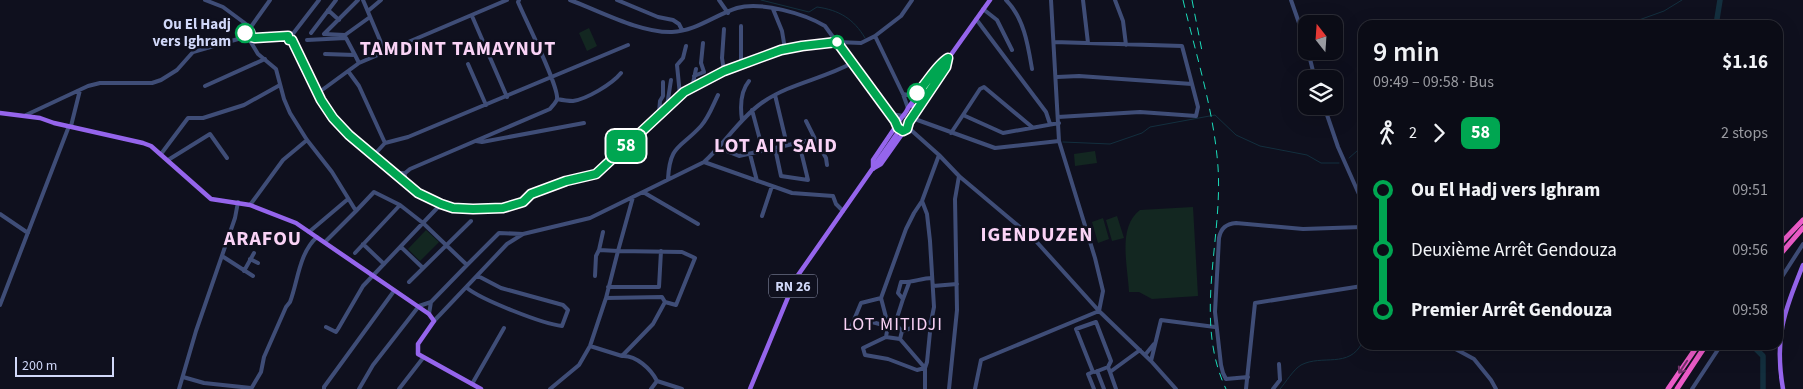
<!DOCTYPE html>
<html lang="en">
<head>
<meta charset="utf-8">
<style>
  :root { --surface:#0b0c16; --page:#14151f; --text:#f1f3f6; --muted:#9a9ba1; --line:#2b2c35 }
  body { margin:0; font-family:"Source Sans 3",sans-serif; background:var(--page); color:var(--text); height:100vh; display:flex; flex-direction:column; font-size:19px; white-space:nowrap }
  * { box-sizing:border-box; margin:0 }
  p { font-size:16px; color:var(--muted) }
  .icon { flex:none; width:28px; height:28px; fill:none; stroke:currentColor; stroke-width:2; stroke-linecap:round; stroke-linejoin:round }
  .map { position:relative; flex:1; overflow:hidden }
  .sheet { position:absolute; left:1358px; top:20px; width:425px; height:330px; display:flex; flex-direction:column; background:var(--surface); border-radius:15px; box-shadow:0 5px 20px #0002,0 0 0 1px var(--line) }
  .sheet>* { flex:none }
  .badge { padding:0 10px; border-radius:8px; font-size:18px; line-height:32px }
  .needle { width:32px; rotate:343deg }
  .controls { position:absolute; left:1298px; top:15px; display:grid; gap:10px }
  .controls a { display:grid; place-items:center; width:45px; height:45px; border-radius:10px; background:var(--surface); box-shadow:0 5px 20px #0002,0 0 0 1px var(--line); font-size:25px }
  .scale { position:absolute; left:15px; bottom:12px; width:99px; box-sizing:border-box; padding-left:5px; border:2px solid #d1d8f9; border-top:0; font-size:14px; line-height:18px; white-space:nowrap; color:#d1d8f9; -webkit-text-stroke:4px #0f101e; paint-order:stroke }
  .map>.badge { position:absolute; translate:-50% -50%; box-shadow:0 0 0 2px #fff }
  .legs { display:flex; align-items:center; gap:8px; height:55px; padding:0 15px; font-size:16px }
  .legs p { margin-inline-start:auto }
  .head { display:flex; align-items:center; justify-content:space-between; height:85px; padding:0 15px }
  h1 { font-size:28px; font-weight:600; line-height:38px }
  ul { padding:0 15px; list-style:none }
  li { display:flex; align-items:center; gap:18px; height:60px; font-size:19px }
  li i { display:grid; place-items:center; width:8px; height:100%; margin:0 6px; background:currentColor }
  li i::after { content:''; width:12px; height:12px; margin:-6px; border:4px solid; border-radius:50%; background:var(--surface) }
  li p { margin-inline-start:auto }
  li:first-child i { background:linear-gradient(#0000 50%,currentColor 0) }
  li:last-child i { background:linear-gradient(currentColor 50%,#0000 0) }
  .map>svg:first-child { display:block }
  .green { fill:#132721 }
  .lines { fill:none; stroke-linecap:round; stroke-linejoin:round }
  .stream { stroke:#132f3e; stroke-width:1 }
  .river { stroke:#132f3e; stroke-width:5.5 }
  .major-tunnel { stroke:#2c2e3f; stroke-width:4.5; stroke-dasharray:4.5 2; stroke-linecap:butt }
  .minor { stroke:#3f4d77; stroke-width:4 }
  .major { stroke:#9565ec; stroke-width:4.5 }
  .highway { stroke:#eb5bc7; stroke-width:5 }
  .rail { stroke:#1bdcba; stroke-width:1; stroke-dasharray:8 6; stroke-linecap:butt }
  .oneway { stroke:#72326a }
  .line-1-casing { stroke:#fff; stroke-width:11 }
  .line-1 { stroke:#00a651; stroke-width:8 }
  .stop-1-dot { fill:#fff; stroke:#00a651; stroke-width:2.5 }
  .labels { text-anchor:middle; stroke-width:5; stroke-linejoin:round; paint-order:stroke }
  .shield { fill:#0f101e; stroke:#979cb7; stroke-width:1 }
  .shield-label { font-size:14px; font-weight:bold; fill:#d1d8f9 }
  .stop-label { font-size:15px; font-weight:bold; fill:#d1d8f9; stroke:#0f101e; text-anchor:end }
  .quarter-label { font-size:18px; letter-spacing:1px; fill:#fad3f6; stroke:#0f101e }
  .district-label { font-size:20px; font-weight:bold; letter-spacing:1px; fill:#fad3f6; stroke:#0f101e }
</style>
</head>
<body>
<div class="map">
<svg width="1803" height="389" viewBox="0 0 1803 389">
  <rect width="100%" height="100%" fill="#0f101e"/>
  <path class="green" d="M589,28L597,46L587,51L579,33Z
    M1095,151L1097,163L1075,166L1074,154Z
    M1193,207L1198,296L1152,299L1139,292H1129C1128,267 1117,227 1140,210Z
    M1117,216L1124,238L1112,241L1106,220Z
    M1103,218L1109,239L1098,243L1092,222Z
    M426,230L439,242L420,261L408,249Z"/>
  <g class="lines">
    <path class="stream" d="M761,0L809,12L817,7C839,10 854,19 865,38
      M1625,25L1664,11L1682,0
      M1063,142L1110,144L1142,133L1150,127L1215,115L1236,135L1260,146L1307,155L1321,163H1339
      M1349,158L1357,151L1362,148
      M1280,389C1286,382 1293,370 1301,365C1322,354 1349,369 1362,343"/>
    <path class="river" d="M1716,25L1720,0
      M1752,345L1763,356V389"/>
    <path class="major-tunnel" d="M896,135L918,101"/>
    <path class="minor" d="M205,0L223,7L250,27
      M363,0L385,52
      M570,0C600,11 640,33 672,32C696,31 715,15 737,8C761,1 805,14 825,26L897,125
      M617,0L658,17L673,20L679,24L682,30
      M719,0L728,13
      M1006,0C1024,18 1028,45 1032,69
      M1083,0L1088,43
      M1115,0L1123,21L1126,45
      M1291,0L1306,43
      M773,9L782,31L785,49
      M983,9L997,20L1012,50
      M328,10L339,20
      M368,11L381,0
      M472,16L507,97
      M976,19L1046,112L1050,124
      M741,26V64
      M724,29L722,58L724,71
      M248,31L270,0
      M244 35a4 4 0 1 1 8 0a4 4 0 1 1-8 0Z
      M311,33L336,0
      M324,34L345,35L370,17
      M324,34L358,0
      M292,35L294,39L290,40L289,36L292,35L319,0
      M251,37L264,39L288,36
      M249,39L258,54L276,69L284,99L290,113L307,140L332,172L356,211L374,192L400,205L423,223L467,265L499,233L523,234
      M292,40C305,66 315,97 334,119C353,142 377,157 399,176
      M307,40L346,38L355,55
      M1054,42L1182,46L1192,84L1079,76L1057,77
      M1308,51L1315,79
      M325,54L355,55L359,63
      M468,64L486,105
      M348,71L359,86L385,143
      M694,76L704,72L701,63L703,43
      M205,86L265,59
      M692,88L696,69
      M318,93L359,63L507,0
      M903,94L913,96L919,91
      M680,95L677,65L683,58L686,46
      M775,95L787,145
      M557,99C562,100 568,101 573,101C587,99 612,84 621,73
      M667,106L671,80
      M1324,106L1338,147L1362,201
      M908,108L903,94L875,36L901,16L912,0
      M752,110L763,151
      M659,113L660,101L663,96V82
      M890,114L904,116
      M26,115L88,86L100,83H152L161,80L177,70L193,52L245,37
      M963,115L980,89L984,87L1032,127
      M1058,117L1140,112L1196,116L1198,107L1192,84
      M912,118L995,148L1059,141
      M742,120C740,106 740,92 749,81
      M806,121L815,139
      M71,126L80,90
      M905,130H911L939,155L959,176L1034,239L1099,311L1151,361L1176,389
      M951,133L963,115L1003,133L1059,123
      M476,141L482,142L584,123
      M719,148L739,156L815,139L826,158L827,165
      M775,148L781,176L808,180L799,143
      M161,154L188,118H203L244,105L280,85
      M750,154L757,181
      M373,156L385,143L408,137L628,45
      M168,160L210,134L227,158
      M704,162L792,193L833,196L836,204L843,211
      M399 176a3 3 0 1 1 6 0a3 3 0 1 1-6 0Z
      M404,174L410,169L550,109C552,106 556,103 557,99C559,86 525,19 518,2L519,0
      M404,179L418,193L441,204L453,207L503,208L523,202L531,194L566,181L596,174L684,92L724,71L781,50L802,45L837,42L861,43L875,36
      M668,179C670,144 680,149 701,126C709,117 713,105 718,95
      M643,192L698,224
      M250,205L283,160L307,140
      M0,214L28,233
      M762,216L772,186
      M309,232L348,199
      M603,232L599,250L618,251L606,298L662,297L665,302L676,305L695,258L682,252L618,251L633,197
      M325,242L356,211
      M363,244L384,264
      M401,247L423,268
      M355,253L400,205
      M222,256L253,276
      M250,259L258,263
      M244,271L254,253
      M595,276L596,256L599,250
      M409,282L471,221
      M1778,283L1803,244
      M933,286L957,284
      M608,287H659L661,251
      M467,288C482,300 543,324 562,326L568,310L563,305L501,288L478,276
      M903,299L909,283
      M0,305L69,126
      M429,314L431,302
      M434,321L507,244L523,234L590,218L704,162C725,143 740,118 763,102C791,83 823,79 852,63
      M868,321L887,326
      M895,324L903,299L898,293L901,282C912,283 921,278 932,278
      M888,325L881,298L906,229L914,213L922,201L939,155
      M326,327L336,332L338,329L363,286L441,204
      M851,327L861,303L881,298
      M902,331L931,322
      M886,337L900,339L902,331L895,324L888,325L886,337L863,348L865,355L888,359L917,370L925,368L927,362L931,322L934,307L930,241L927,214L922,201
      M900,339L925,368V389
      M1448,345L1474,359L1491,380L1496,389
      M590,346L622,356L653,324L665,302
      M1145,355L1154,344
      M622,356C636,355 651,369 657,381L682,389
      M1151,361L1161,320L1215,327
      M1097,371L1104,389
      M1095,372L1108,367
      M183,377L204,383L251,388
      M1248,377L1226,379L1223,373L1221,365L1215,312L1219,238C1221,228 1226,224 1236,223L1303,229L1362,227
      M472,384L504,328
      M179,389L196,331L235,218L238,202
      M251,389L261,372L264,357L286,307L290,302C298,281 299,253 317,237
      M324,389V387L394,291
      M359,389L373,365L419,306L431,302L467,265
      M399,389L423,358
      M550,389L579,365L590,346L606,298
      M651,389L657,381
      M949,389L957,310L955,199L959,176
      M975,389L981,360L1099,311L1103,291L1095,258L1059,141L1051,0
      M1094,389L1088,374L1093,372L1076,329L1096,322L1111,361L1108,367L1110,372
      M1116,389L1110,372L1140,350
      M1246,389L1255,303L1362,286
      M1273,389L1280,380L1279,364
      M1692,389L1721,345"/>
    <path class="major" d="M918,101L990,0
      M911,105L917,108C917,114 907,130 901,131L897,127C897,120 905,116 908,108L941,63L948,58
      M918,110L947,64
      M0,113L40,118L54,123L143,143L151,146L211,199L250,205L296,223L429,314L434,321L418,344V354L481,389
      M874,168L881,164L905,130
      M873,169V160L896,126
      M750,389L796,278L896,135
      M1783,389C1774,337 1784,313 1803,265"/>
    <path class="highway" d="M1778,246L1803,220
      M1778,257L1803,228
      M1668,389L1698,345
      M1677,389L1706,345"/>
    <path class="rail" d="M1183,0C1196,55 1214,111 1218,167C1223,239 1193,320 1226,389
      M1192,0L1202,51"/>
  </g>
  <defs><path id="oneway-shaft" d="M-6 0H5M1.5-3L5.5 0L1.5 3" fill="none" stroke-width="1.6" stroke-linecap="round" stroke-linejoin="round" transform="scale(1.25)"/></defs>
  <use class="oneway" href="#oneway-shaft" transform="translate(1683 367) rotate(124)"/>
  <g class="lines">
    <defs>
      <path id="line-1" d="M245,33L250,32L251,37L255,38L288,36L289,40H292L321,100L333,118L349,135L418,193L441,204L453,208L473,209L503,208L523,202L531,194L566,181L596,174L684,92L724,71L781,50L802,46L837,42L895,121L898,128L903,131L907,129L909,122L946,67L948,58C937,64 927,83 917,93"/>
    </defs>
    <use href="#line-1" class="line-1-casing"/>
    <use href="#line-1" class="line-1"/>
  </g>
  <g class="stop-1-dot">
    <circle cx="245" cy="33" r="9"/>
    <circle cx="837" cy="42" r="6"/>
    <circle cx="917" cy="93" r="9"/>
  </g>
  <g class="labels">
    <rect class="shield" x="769" y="274.5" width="48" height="23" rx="4"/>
    <g class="shield-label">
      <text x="793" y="291">RN 26</text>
    </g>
    <g class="stop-label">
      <text x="231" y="29">Ou El Hadj<tspan x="231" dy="17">vers Ighram</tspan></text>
    </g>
    <g class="quarter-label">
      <text x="893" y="330">LOT MITIDJI</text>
    </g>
    <g class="district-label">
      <text x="458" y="55">TAMDINT TAMAYNUT</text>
      <text x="776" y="152">LOT AIT SAID</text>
      <text x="1037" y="241">IGENDUZEN</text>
      <text x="263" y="245">ARAFOU</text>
    </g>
  </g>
</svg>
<div class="controls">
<a><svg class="needle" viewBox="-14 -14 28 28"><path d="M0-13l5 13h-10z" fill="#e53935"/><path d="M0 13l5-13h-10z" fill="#9a9ba1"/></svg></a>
<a><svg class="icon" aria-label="layers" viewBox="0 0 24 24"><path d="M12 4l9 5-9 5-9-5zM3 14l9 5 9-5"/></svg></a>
</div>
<div class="scale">200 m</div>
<b class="badge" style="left:626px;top:146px;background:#00a651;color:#fff">58</b>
<section class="sheet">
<div class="head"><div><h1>9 min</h1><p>09:49 – 09:58 · Bus</p></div><b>$1.16</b></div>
<div class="legs"><svg class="icon" aria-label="walk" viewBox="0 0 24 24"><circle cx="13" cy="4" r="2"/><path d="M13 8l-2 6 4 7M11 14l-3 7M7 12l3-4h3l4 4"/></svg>2<svg class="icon" aria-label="forward" viewBox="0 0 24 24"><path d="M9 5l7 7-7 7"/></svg><b class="badge" style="background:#00a651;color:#fff">58</b><p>2 stops</p></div>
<ul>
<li><i style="color:#00a651"></i><b>Ou El Hadj vers Ighram</b><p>09:51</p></li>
<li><i style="color:#00a651"></i><span>Deuxième Arrêt Gendouza</span><p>09:56</p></li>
<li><i style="color:#00a651"></i><b>Premier Arrêt Gendouza</b><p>09:58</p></li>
</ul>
</section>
</div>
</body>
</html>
